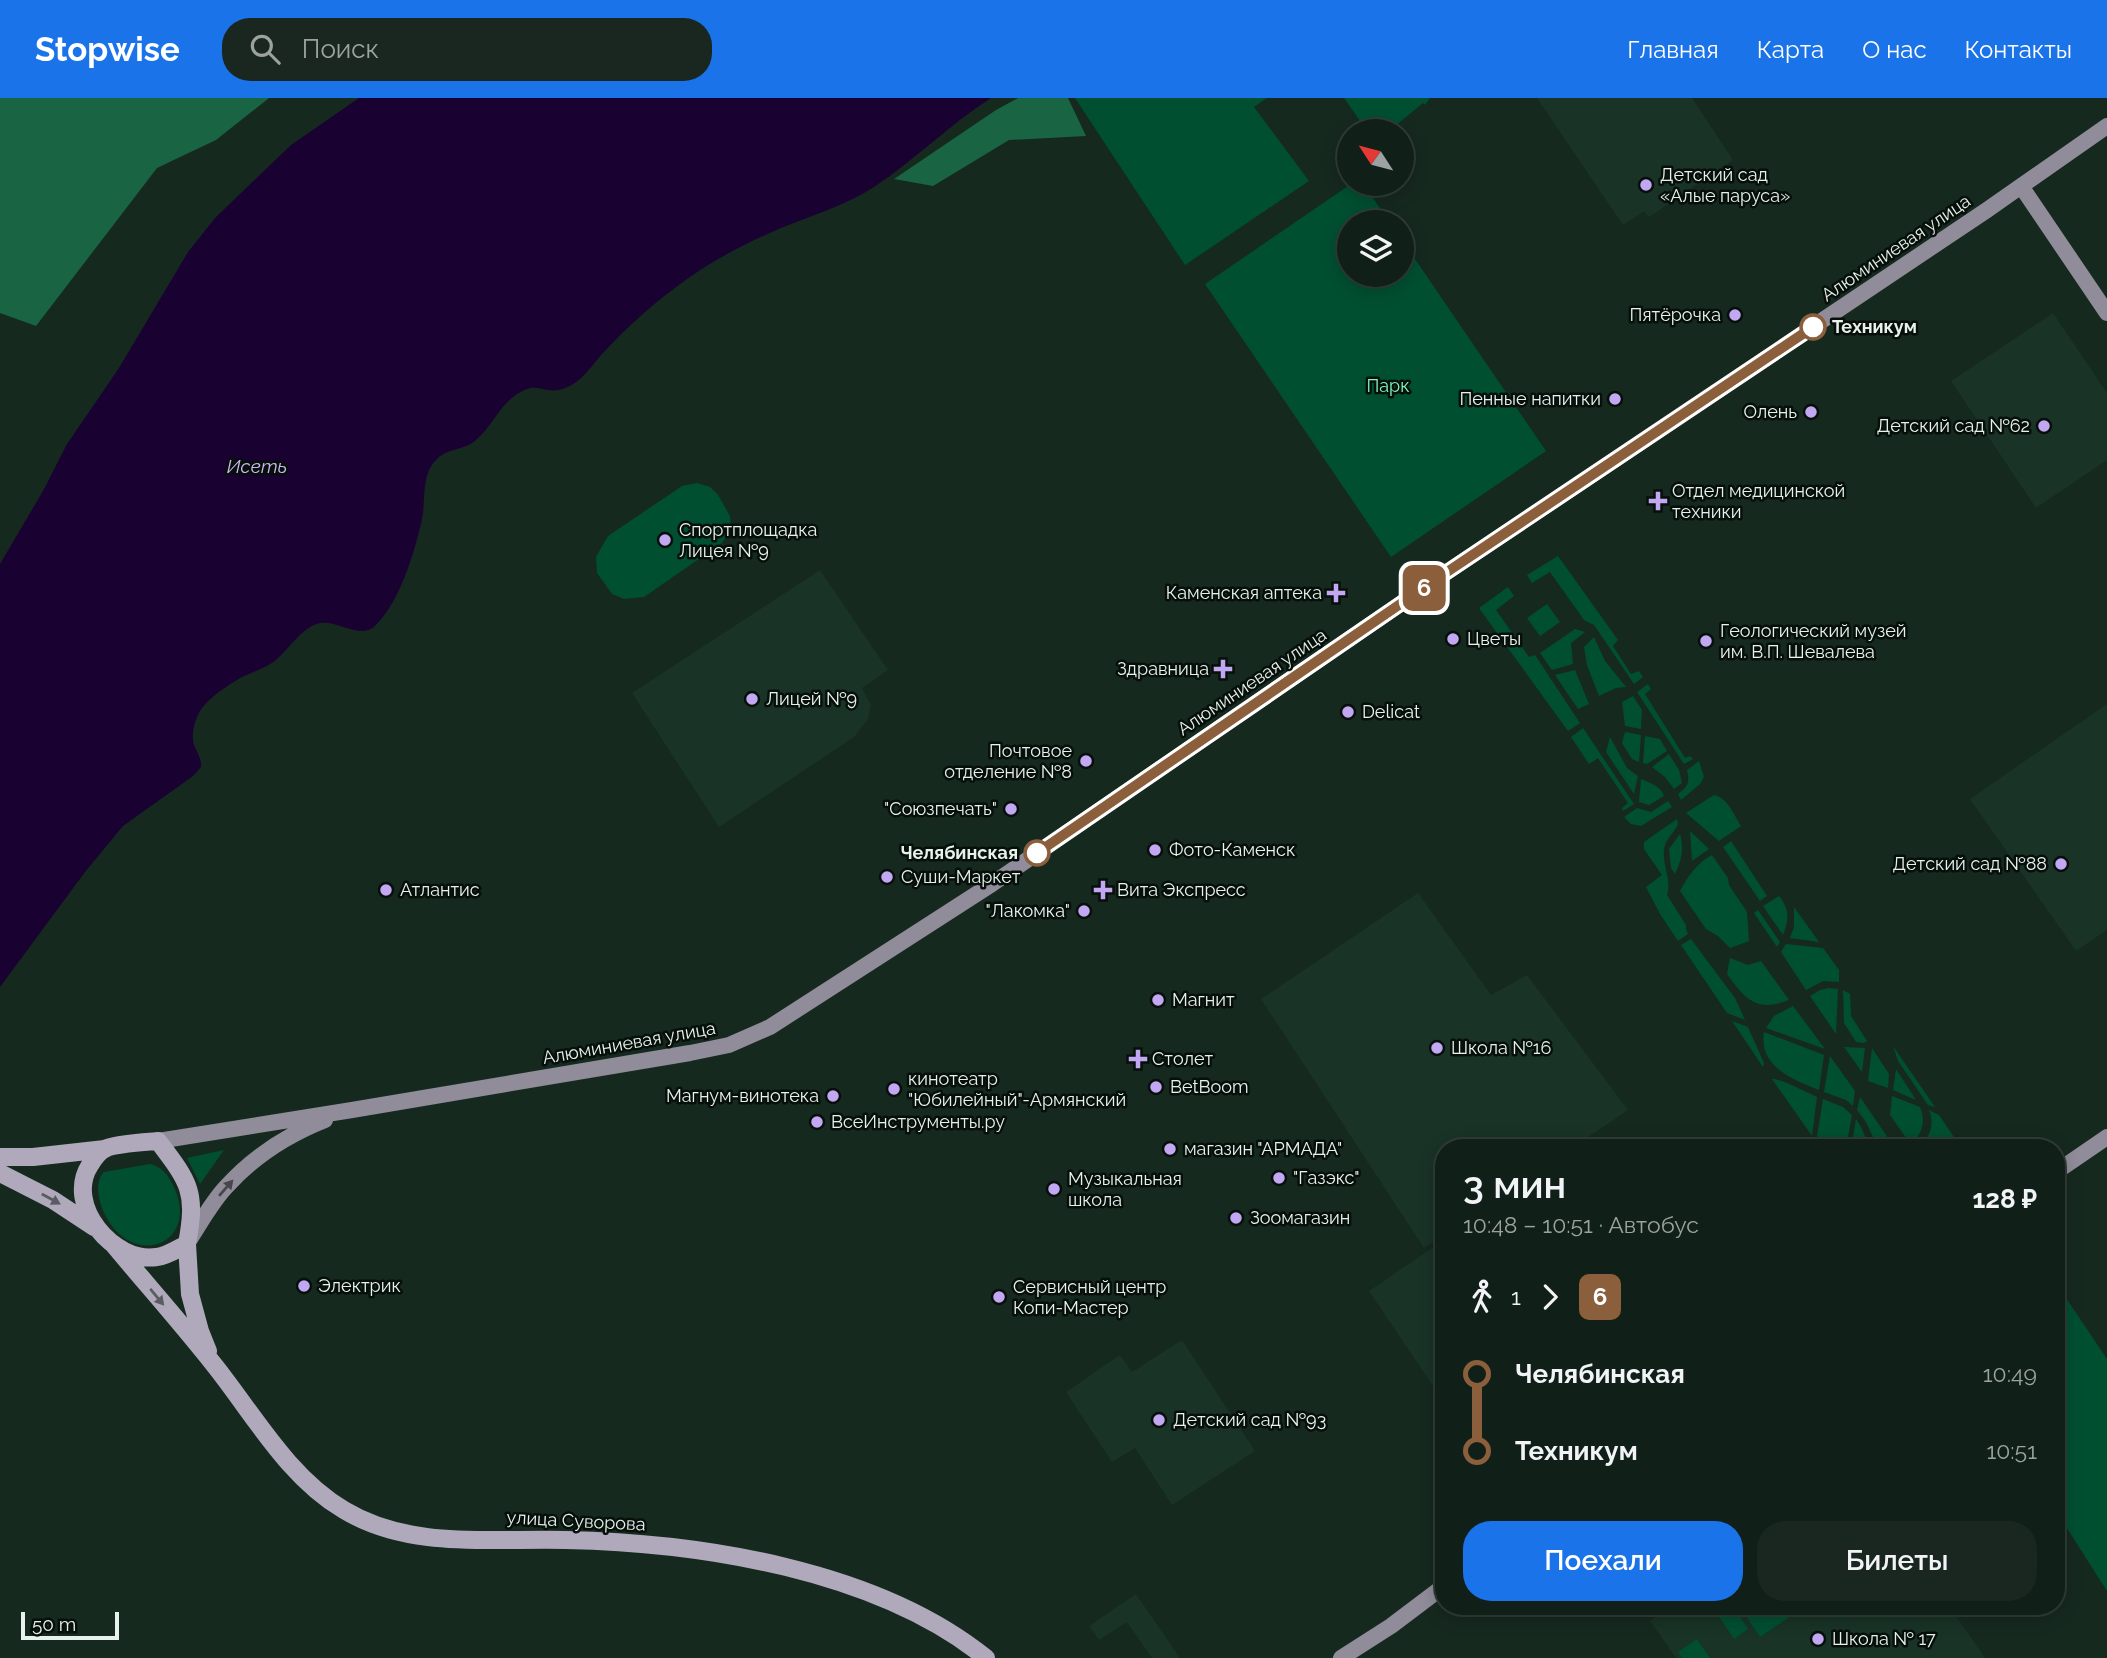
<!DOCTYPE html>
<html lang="ru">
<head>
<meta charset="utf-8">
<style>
  :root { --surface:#101f17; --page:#192720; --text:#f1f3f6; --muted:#9ca2a1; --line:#303d36; --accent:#1a73e8 }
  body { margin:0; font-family:Raleway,sans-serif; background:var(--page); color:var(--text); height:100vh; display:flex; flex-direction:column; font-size:26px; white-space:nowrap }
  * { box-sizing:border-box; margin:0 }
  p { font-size:23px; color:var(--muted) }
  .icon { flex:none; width:38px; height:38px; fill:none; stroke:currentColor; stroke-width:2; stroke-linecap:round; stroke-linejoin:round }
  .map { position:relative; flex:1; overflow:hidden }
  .panel { position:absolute; left:1435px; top:1041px; width:630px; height:476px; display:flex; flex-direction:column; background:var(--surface); border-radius:28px; box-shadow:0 4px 18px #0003,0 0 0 2px var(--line) }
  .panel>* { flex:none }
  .badge { padding:0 14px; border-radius:10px; font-size:24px; line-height:46px }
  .needle { width:46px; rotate:306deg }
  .controls { position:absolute; left:1337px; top:21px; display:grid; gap:14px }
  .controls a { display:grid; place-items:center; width:77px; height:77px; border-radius:50%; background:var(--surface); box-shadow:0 4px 18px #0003,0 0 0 2px var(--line); font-size:35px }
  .scale { position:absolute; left:21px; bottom:18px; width:98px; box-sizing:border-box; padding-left:7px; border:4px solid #e6f2eb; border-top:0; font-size:19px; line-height:24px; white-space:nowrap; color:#e6f2eb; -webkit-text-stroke:5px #070f0b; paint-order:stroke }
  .map>.badge { position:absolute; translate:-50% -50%; box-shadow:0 0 0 4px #fff }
  .legs { display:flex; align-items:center; gap:10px; height:77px; padding:0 28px; font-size:23px }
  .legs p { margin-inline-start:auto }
  .overview { display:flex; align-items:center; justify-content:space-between; height:119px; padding:0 28px }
  h1 { font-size:38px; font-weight:600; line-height:52px }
  .button { display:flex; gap:14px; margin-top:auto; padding:14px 28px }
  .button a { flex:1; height:80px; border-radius:28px; background:var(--accent); color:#fff; font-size:28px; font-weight:600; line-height:80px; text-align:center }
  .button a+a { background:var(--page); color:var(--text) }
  ul { padding:0 28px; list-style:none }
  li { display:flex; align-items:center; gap:24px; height:77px; font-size:26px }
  li i { display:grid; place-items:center; width:10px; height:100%; margin:0 9px; background:currentColor }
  li i::after { content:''; width:18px; height:18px; margin:-9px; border:5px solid; border-radius:50%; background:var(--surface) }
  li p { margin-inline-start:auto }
  li:first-child i { background:linear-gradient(#0000 50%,currentColor 0) }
  li:last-child i { background:linear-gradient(currentColor 50%,#0000 0) }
  header { display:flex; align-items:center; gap:42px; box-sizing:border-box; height:98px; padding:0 35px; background:var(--accent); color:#fff }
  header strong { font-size:33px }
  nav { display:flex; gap:38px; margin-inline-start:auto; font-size:24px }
  .search { width:490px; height:63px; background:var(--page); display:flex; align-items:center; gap:18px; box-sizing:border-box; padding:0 24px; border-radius:28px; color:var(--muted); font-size:26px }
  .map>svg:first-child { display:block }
  .built { fill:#193326 }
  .green { fill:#004f31 }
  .forest { fill:#196443 }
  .water { fill:#190232 }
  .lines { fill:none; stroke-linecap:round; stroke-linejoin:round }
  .secondary { stroke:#908c9a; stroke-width:16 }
  .primary { stroke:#afa9bb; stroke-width:18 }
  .oneway { fill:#45474b }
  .oneway2 { fill:#5b5c63 }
  .line-1-casing { stroke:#fff; stroke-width:16 }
  .line-1 { stroke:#8b5e3c; stroke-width:10 }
  .poi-dot { fill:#c2a8f3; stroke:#070f0b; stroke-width:2.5 }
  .stop-1-dot { fill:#fff; stroke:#8b5e3c; stroke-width:3.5 }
  .labels { text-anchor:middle; stroke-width:5; stroke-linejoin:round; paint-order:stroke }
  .poi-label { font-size:18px; fill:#e6f2eb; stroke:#070f0b; text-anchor:start }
  .street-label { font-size:18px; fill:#e6f2eb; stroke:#070f0b }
  .stop-label { font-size:18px; font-weight:bold; fill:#e6f2eb; stroke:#070f0b; text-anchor:start }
  .park-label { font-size:18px; fill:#7dfabc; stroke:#070f0b }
  .water-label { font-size:19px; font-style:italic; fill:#cbb7f3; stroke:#070f0b }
</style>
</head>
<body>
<header>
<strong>Stopwise</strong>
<div class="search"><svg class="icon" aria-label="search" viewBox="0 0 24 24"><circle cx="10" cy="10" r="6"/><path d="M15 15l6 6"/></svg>Поиск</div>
<nav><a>Главная</a><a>Карта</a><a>О нас</a><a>Контакты</a></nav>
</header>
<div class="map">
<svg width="2107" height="1560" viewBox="0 0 2107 1560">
  <rect width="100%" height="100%" fill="#16291f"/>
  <path class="built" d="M1537,0H1692L1733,62L1649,119L1644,113L1623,127Z
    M2053,215L2107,295V362L2036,410L1951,283Z
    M820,472L888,572L862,590L871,607L868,621L854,639L719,729L632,595Z
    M2107,606V832L2076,853L1970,701Z
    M1418,795L1491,897L1527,877L1628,1012L1572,1050H1444V1136L1424,1150L1261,901Z
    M1444,1142V1299L1441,1300L1369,1193Z
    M1182,1242L1255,1353L1172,1407L1135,1350L1112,1364L1066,1294L1120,1257L1132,1274Z
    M1136,1496L1180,1560H1152L1127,1524L1099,1542L1089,1528Z
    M1671,1508L1950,1509L1985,1560H1676L1650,1523Z"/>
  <path class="green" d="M1075,0H1267L1254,9L1309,83L1185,167Z
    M1344,0H1430L1425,7L1423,5L1389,33H1367Z
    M1351,86H1363L1390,124H1349V177H1402V142L1546,353L1391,459L1205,186Z
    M697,385L710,389L718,397L730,418L731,431L722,445L644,499L624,501L612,496L597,475L596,459L608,438L682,388Z
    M1558,458L1618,542L1613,548L1631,576L1639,573L1643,579L1634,586L1594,527L1584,522L1550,474L1532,485L1527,477Z
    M1508,489L1514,498L1496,512L1529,559L1535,557L1580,625L1568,633L1479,510Z
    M1547,506L1560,524L1540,538L1527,520Z
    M1575,531L1585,534L1571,545L1573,566L1552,572L1540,555Z
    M1594,539L1605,563L1626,589L1616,590L1599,598L1587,567L1584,549Z
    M1575,572L1589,606L1578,611L1555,577Z
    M1648,586L1651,591L1645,596L1685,660L1690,658L1693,661L1684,666L1637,594Z
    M1633,598L1642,612L1641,631L1625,628L1622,604Z
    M1583,630L1634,706L1623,713L1622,710L1628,705L1598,660L1589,666L1571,639Z
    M1625,634L1641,637L1639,664L1632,661L1622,645Z
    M1645,638L1660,641L1667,653L1647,666L1643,665Z
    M1610,639L1627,670L1638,678L1634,696L1606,654Z
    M1669,656L1679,672L1682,685L1674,691L1665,679L1652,669Z
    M1699,663L1704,679L1700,686L1681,702L1678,696C1688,689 1690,684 1687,672Z
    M1641,681C1650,685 1661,688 1664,698L1649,707L1639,704Z
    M1714,697C1728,700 1734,717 1741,728L1719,743L1686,715Z
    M1668,703L1672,709L1641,728L1631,726L1624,719L1637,710L1651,714Z
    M1677,721L1678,726C1674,735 1665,742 1664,751C1662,767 1672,782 1667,797L1686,827V831L1688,836L1678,843L1660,816L1646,789L1662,777L1644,751V744Z
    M1690,733L1709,751L1692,763Z
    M1680,736C1684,751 1682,761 1675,776L1671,770L1669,751Z
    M1731,743L1767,798L1760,803L1723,749Z
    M1712,757L1728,780L1729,787L1747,814L1749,843L1730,850L1718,838L1706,831L1680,793C1687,779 1698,764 1712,757Z
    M1779,798C1790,812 1789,821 1783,837L1763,808Z
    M1794,809L1819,844L1790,840L1794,829Z
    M1758,812L1780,844L1777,849L1754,815Z
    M1691,841L1735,900L1745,922L1727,915L1681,847Z
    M1786,846L1823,850L1839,872V884L1823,883L1806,892L1781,854Z
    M1730,860L1748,867L1761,863L1789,902C1757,915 1745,901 1727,876Z
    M1829,890L1838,891L1836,936L1810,898L1820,892Z
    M1843,892L1850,896L1851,918L1867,943L1864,945L1856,944L1844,925Z
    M1793,908L1825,951L1766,930L1774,918Z
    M1732,923L1748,929L1764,965L1763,969Z
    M1764,934L1824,957L1819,992C1793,982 1758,968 1764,934Z
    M1893,948L1935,1009L1928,1007L1898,963Z
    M1844,949L1865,950L1862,974Z
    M1872,950L1889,976L1888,990L1868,983Z
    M1830,958L1855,993L1853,1008L1846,1002L1824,994Z
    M1896,971L1916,1002L1893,992Z
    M1772,981C1780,980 1807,995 1817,999L1812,1038Z
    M1892,998L1920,1009C1926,1024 1922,1036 1911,1047L1890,1017Z
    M1860,999L1895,1050H1878L1866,1024L1857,1012Z
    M1823,1001L1843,1009L1852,1017L1846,1050H1820L1816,1044Z
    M1929,1012L1939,1017L1960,1048L1956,1050H1919C1930,1038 1935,1027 1929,1012Z
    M1856,1021L1861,1029L1870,1050H1851Z
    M224,1052L200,1086L187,1060Z
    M150,1066C162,1069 167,1076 173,1087C203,1149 127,1174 102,1110C98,1100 95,1083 104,1074Z
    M2056,1185L2107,1261V1493L2056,1413Z
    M1720,1509H1733L1748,1531L1734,1541L1715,1513Z
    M1740,1509H1804L1760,1539Z
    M1697,1541L1710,1560H1682L1678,1554Z"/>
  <path class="forest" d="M0,0H269L216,42L157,70L36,228L0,215Z
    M1018,0H1068L1086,38L1009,42L933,88L894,81L996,12Z"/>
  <path class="water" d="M359,0H991C950,26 915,62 874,89C846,107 813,117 781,130C748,144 717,160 687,181C656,203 628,228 602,256C595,264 588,274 580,281C572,288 560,294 549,292C541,291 535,288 527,291C502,300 494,327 476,342C464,353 446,350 436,362C421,377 426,402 422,421C415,454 399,506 374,529C360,541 337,522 320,525C302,529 290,550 277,561C267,570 254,573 242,579C227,588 207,600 199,615C195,621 192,635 193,642C194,652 202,658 201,669L193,678L123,728L85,774L0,889V466L43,393L67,346L119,270L188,154L215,120L291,47Z"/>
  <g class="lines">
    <path class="secondary" d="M2021,88L2107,215
      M158,1043L352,1012L690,955L729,947L770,929L992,786L1447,474L1987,112L2107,28
      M2056,1074L2107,1039
      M188,1144C200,1126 211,1105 226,1089C253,1059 287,1037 325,1022
      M1341,1560L1391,1528L1444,1488"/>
    <path class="primary" d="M158,1043C189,1084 197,1093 187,1146C177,1151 167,1158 157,1159C114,1166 64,1107 90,1067C93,1062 99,1054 104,1051C113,1046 146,1044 158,1043Z
      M0,1059H33L105,1051
      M0,1075L53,1102L94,1129
      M113,1146C147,1187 182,1226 215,1268C254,1317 288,1379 344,1412C410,1452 492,1440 566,1442C703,1445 877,1472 986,1560
      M187,1146L190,1196L200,1233L208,1253"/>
  </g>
  <defs><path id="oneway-solid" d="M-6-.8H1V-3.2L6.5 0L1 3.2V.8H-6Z" transform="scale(1.75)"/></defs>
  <use class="oneway" href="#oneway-solid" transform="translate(226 1090) rotate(-49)"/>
  <g class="oneway2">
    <use href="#oneway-solid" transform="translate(51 1101) rotate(29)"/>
    <use href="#oneway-solid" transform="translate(157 1199) rotate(50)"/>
  </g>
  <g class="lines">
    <defs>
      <path id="line-1" d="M1037,755L1447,474L1813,229"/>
    </defs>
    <use href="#line-1" class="line-1-casing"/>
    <use href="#line-1" class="line-1"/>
  </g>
  <g class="poi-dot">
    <circle cx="1646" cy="87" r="7"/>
    <circle cx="1735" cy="217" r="7"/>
    <circle cx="1615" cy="301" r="7"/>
    <circle cx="1811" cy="314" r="7"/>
    <circle cx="2044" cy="328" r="7"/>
    <path d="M1654.5 392.5h7v7h7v7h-7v7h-7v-7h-7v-7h7z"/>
    <circle cx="665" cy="442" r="7"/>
    <path d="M1332.5 484.5h7v7h7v7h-7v7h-7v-7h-7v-7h7z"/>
    <circle cx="1453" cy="541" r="7"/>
    <circle cx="1706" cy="543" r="7"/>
    <path d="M1219.5 560.5h7v7h7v7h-7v7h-7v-7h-7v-7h7z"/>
    <circle cx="752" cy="601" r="7"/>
    <circle cx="1348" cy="614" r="7"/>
    <circle cx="1086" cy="663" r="7"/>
    <circle cx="1011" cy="711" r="7"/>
    <circle cx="1155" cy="752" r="7"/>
    <circle cx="2061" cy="766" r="7"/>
    <circle cx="887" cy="779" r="7"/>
    <circle cx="386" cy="792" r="7"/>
    <path d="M1099.5 781.5h7v7h7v7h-7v7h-7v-7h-7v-7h7z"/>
    <circle cx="1084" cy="813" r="7"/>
    <circle cx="1158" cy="902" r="7"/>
    <circle cx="1437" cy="950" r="7"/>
    <path d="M1134.5 950.5h7v7h7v7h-7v7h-7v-7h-7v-7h7z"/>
    <circle cx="1156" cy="989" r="7"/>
    <circle cx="894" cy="991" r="7"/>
    <circle cx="833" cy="998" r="7"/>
    <circle cx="817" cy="1024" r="7"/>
    <circle cx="1170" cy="1051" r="7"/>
    <circle cx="1279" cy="1080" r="7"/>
    <circle cx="1054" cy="1091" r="7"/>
    <circle cx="1236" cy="1120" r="7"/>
    <circle cx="304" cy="1188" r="7"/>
    <circle cx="999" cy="1199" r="7"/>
    <circle cx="1159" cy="1322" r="7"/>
    <circle cx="1818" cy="1541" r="7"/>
  </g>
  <g class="stop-1-dot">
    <circle cx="1813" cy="229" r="12"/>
    <circle cx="1037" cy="755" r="12"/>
  </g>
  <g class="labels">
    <g class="poi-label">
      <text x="1660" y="83">Детский сад<tspan x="1660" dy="21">«Алые паруса»</tspan></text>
      <text x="1721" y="223" text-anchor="end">Пятёрочка</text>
      <text x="1601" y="307" text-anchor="end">Пенные напитки</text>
      <text x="1797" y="320" text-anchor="end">Олень</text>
      <text x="2030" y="334" text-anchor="end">Детский сад №62</text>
      <text x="1672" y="399">Отдел медицинской<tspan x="1672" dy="21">техники</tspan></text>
      <text x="679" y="438">Спортплощадка<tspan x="679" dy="21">Лицея №9</tspan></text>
      <text x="1322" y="501" text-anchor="end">Каменская аптека</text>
      <text x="1720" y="539">Геологический музей<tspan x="1720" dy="21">им. В.П. Шевалева</tspan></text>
      <text x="1467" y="547">Цветы</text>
      <text x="1209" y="577" text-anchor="end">Здравница</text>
      <text x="766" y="607">Лицей №9</text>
      <text x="1362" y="620">Delicat</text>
      <text x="1072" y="659" text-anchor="end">Почтовое<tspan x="1072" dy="21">отделение №8</tspan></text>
      <text x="997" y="717" text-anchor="end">"Союзпечать"</text>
      <text x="1169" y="758">Фото-Каменск</text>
      <text x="2047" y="772" text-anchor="end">Детский сад №88</text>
      <text x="901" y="785">Суши-Маркет</text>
      <text x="400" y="798">Атлантис</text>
      <text x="1117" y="798">Вита Экспресс</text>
      <text x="1070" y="819" text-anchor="end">"Лакомка"</text>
      <text x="1172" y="908">Магнит</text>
      <text x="1451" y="956">Школа №16</text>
      <text x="1152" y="967">Столет</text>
      <text x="908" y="987">кинотеатр<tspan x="908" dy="21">"Юбилейный"-Армянский</tspan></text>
      <text x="1170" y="995">BetBoom</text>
      <text x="819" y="1004" text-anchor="end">Магнум-винотека</text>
      <text x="831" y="1030">ВсеИнструменты.ру</text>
      <text x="1184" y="1057">магазин "АРМАДА"</text>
      <text x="1293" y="1086">"Газэкс"</text>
      <text x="1068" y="1087">Музыкальная<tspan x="1068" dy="21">школа</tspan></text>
      <text x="1250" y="1126">Зоомагазин</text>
      <text x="318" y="1194">Электрик</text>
      <text x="1013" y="1195">Сервисный центр<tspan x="1013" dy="21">Копи-Мастер</tspan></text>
      <text x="1173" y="1328">Детский сад №93</text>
      <text x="1832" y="1547">Школа № 17</text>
    </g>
    <g class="street-label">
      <text transform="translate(1896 150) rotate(-34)" y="6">Алюминиевая улица</text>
      <text transform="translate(1252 584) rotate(-34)" y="6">Алюминиевая улица</text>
      <text transform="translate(629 945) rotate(-10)" y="6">Алюминиевая улица</text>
      <text transform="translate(576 1423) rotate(3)" y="6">улица Суворова</text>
    </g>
    <g class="stop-label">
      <text x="1832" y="235">Техникум</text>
      <text x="1018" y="761" text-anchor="end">Челябинская</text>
    </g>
    <g class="park-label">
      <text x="1388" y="294">Парк</text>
    </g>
    <g class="water-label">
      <text x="257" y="375">Исеть</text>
    </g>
  </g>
</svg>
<div class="controls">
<a><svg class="needle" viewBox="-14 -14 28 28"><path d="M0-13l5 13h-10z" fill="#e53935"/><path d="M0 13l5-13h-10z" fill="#9ca2a1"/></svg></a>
<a><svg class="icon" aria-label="layers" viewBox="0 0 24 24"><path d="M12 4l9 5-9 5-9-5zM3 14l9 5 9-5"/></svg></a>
</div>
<div class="scale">50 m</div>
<b class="badge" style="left:1424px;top:490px;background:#8b5e3c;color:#fff">6</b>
<section class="panel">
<div class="overview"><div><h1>3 мин</h1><p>10:48 – 10:51 · Автобус</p></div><b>128 ₽</b></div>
<div class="legs"><svg class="icon" aria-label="walk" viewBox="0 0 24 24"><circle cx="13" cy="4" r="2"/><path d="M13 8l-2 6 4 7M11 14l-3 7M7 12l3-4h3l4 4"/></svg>1<svg class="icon" aria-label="forward" viewBox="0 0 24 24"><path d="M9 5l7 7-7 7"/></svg><b class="badge" style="background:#8b5e3c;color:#fff">6</b></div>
<ul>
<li><i style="color:#8b5e3c"></i><b>Челябинская</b><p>10:49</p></li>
<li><i style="color:#8b5e3c"></i><b>Техникум</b><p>10:51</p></li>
</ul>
<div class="button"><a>Поехали</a><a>Билеты</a></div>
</section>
</div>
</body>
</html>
